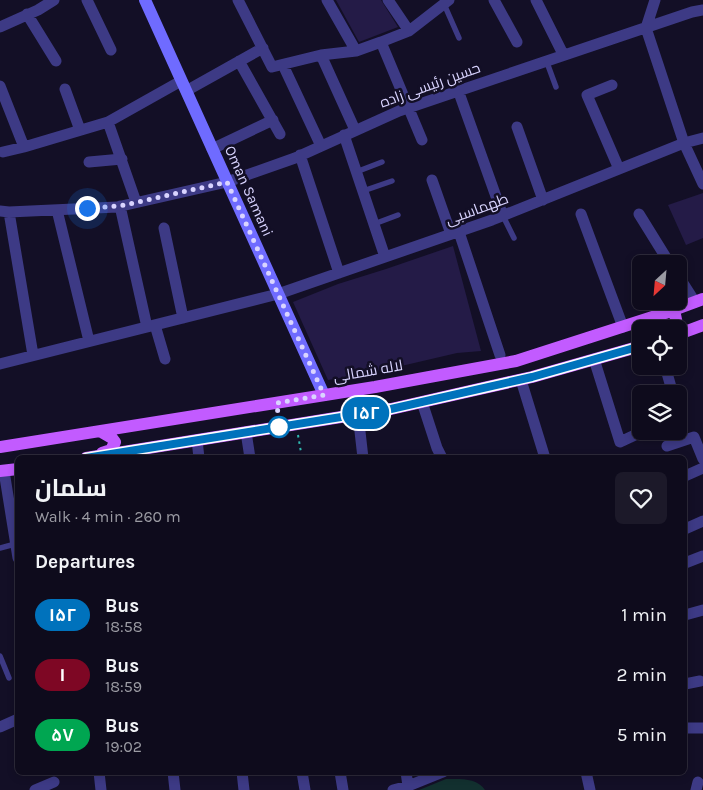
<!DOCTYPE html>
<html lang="en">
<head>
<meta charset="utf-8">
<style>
  :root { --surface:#0e0b1c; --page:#1c1929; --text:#f1f3f6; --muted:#9b9ba3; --line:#2e2b3b }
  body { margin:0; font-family:Karla,Cairo,sans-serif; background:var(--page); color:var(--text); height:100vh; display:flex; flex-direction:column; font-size:19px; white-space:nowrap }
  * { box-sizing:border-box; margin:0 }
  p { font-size:16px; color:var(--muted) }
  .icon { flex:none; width:28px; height:28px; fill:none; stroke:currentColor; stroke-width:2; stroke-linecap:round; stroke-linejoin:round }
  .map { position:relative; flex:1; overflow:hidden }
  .side { position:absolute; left:15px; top:455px; width:672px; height:320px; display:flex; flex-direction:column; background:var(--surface); border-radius:8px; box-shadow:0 2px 8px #0003,0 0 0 1px var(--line) }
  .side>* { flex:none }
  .badge { padding:0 10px; border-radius:16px; font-size:18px; line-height:32px }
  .needle { width:32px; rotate:206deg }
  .fabs { position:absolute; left:632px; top:255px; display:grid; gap:10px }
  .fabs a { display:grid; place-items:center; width:55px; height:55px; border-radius:8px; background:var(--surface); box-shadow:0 2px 8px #0003,0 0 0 1px var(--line); font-size:25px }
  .you { position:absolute; width:25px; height:25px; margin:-12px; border:4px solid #fff; border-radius:50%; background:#1a73e8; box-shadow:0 0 0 8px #1a73e833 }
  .map>.badge { position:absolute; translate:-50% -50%; box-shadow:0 0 0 2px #fff }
  h2 { padding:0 20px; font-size:19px; line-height:45px }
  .round { display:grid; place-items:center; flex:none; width:52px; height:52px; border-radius:8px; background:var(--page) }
  .overview { display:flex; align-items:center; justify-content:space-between; height:85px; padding:0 20px }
  h1 { font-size:24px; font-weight:700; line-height:38px }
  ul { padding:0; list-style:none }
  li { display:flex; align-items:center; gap:15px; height:60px; padding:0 20px }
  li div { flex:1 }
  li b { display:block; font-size:19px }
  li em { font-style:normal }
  li .badge { min-width:55px; font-weight:700; text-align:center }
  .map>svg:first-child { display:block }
  .green { fill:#12302f }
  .building { fill:#241b47 }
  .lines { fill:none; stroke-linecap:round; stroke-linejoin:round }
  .path { stroke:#2fb8b0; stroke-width:2; stroke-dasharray:2.5 4; stroke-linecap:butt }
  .lane { stroke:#3d3a85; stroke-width:5.5 }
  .street { stroke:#3d3a85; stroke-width:11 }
  .secondary { stroke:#6f6bff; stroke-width:12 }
  .primary { stroke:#c25bff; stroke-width:12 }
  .line-casing { stroke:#fff; stroke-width:11 }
  .line { stroke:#0072bc; stroke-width:8 }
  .walk { stroke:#d9d4ff; stroke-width:5; stroke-dasharray:0 9 }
  .stop-dot { fill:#fff; stroke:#0072bc; stroke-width:2.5 }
  .labels { text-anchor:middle; stroke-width:5; stroke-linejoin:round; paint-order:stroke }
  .street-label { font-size:15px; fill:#d9d4ff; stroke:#130f26 }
</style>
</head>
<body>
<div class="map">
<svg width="703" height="790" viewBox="0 0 703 790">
  <rect width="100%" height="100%" fill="#130f26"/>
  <path class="green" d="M446,779C458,779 477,777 485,790H419Z"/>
  <path class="building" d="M336,0H381L398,27L359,42Z
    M703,193V238L686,245L668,205Z
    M453,246L481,351L457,353L384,370L328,380L293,302L338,284L386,269Z"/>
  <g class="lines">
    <path class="path" d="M298,435L302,458"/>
    <path class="lane" d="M444,4L459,38
      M546,60L556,87
      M356,172L382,162
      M363,191L392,181
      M503,216L514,238
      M374,224L398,215
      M0,548L15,544
      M0,656L9,678"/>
    <path class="street" d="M87,0L111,50
      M238,0L272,67L321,55L356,51L381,42L409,31L449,0
      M327,0L356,51
      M388,0L409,31
      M494,0L517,42
      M536,0L563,54
      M27,14L56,61
      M0,27L38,10L54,0
      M646,28L684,143L703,184
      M646,28L655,0
      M381,42L422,140
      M321,55L355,130
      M239,61L280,134
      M283,65L321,146
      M612,85L587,95L619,169
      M0,86L24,147
      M65,89L80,130
      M458,90L503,216
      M186,91L263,48
      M108,122L136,202
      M517,127L543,200
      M344,135L385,257
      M212,149L273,120
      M3,152L24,147L108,122L181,81
      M300,155L339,273
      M89,162L122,159
      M432,180L451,234
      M120,206L147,327
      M57,210L89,341
      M0,211L9,212L117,207L227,182L295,158L399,111L692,12L703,10
      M9,212L33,355
      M581,214L623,327
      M639,214L670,264
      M164,228L183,318
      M459,232L500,355
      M679,277L695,302
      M155,325L165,359
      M594,359L620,442L635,435
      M0,364L278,294L492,220L684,143L703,138
      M665,366L673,394
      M521,380L545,458
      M422,402L437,448L442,458
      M358,414L363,458
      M246,432L250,458
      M197,440L199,458
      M667,446L694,437L703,459
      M4,471L18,558
      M685,476L703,468
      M685,529L703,521
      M685,563L703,556
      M685,615L703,610
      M685,684L700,681
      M0,727L18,719
      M685,728H703
      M99,772L101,790
      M173,772L175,790
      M242,772L244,790
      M302,772L305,790
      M340,772L343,790
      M406,772L408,786
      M586,772L590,790
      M35,790L54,782
      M393,790L408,786L443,772
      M696,790L698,782"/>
    <path class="secondary" d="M145,0L324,395"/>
    <path class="primary" d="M674,310L678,329
      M679,334L703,325
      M100,431L112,438L115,442L111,450L102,453
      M0,447L375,387L516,361L665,313L703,299
      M86,458L391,409L532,377L641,346
      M0,471L18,469"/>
  </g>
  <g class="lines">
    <defs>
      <path id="line" d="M86,458L391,409L532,377L641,346"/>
    </defs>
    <use href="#line" class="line-casing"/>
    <use href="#line" class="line"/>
    <path class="walk" d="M87,208L120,206L227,182L324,395L277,403L279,427"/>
  </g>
  <circle class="stop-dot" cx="279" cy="427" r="10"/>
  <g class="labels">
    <g class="street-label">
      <text transform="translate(430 85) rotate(-20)" y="5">حسین رئیسی زاده</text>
      <text transform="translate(249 191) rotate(66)" y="5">Oman Samani</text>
      <text transform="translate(477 209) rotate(-20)" y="5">طهماسبی</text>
      <text transform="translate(368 371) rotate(-10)" y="5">لاله شمالی</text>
    </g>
  </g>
</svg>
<div class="fabs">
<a><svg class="needle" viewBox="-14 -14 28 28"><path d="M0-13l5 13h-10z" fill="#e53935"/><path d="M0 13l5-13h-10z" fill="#9b9ba3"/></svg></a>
<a><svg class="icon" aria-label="locate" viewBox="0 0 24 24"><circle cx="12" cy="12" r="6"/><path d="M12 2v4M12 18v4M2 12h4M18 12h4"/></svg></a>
<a><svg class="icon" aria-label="layers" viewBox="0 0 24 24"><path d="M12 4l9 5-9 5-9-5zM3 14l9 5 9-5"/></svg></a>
</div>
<div class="you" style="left:87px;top:208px"></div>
<b class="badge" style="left:366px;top:413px;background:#0072bc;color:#fff">۱۵۲</b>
<section class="side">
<div class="overview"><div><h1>سلمان</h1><p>Walk · 4 min · 260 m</p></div><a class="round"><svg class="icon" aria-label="heart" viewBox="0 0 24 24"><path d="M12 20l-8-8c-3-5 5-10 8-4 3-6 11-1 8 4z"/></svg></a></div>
<h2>Departures</h2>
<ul>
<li><span class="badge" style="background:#0072bc;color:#fff">۱۵۲</span><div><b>Bus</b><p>18:58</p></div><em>1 min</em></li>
<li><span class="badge" style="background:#7e0724;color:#fff">۱</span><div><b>Bus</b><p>18:59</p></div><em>2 min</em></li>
<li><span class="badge" style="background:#00a651;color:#fff">۵۷</span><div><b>Bus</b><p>19:02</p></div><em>5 min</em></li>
</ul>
</section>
</div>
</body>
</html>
